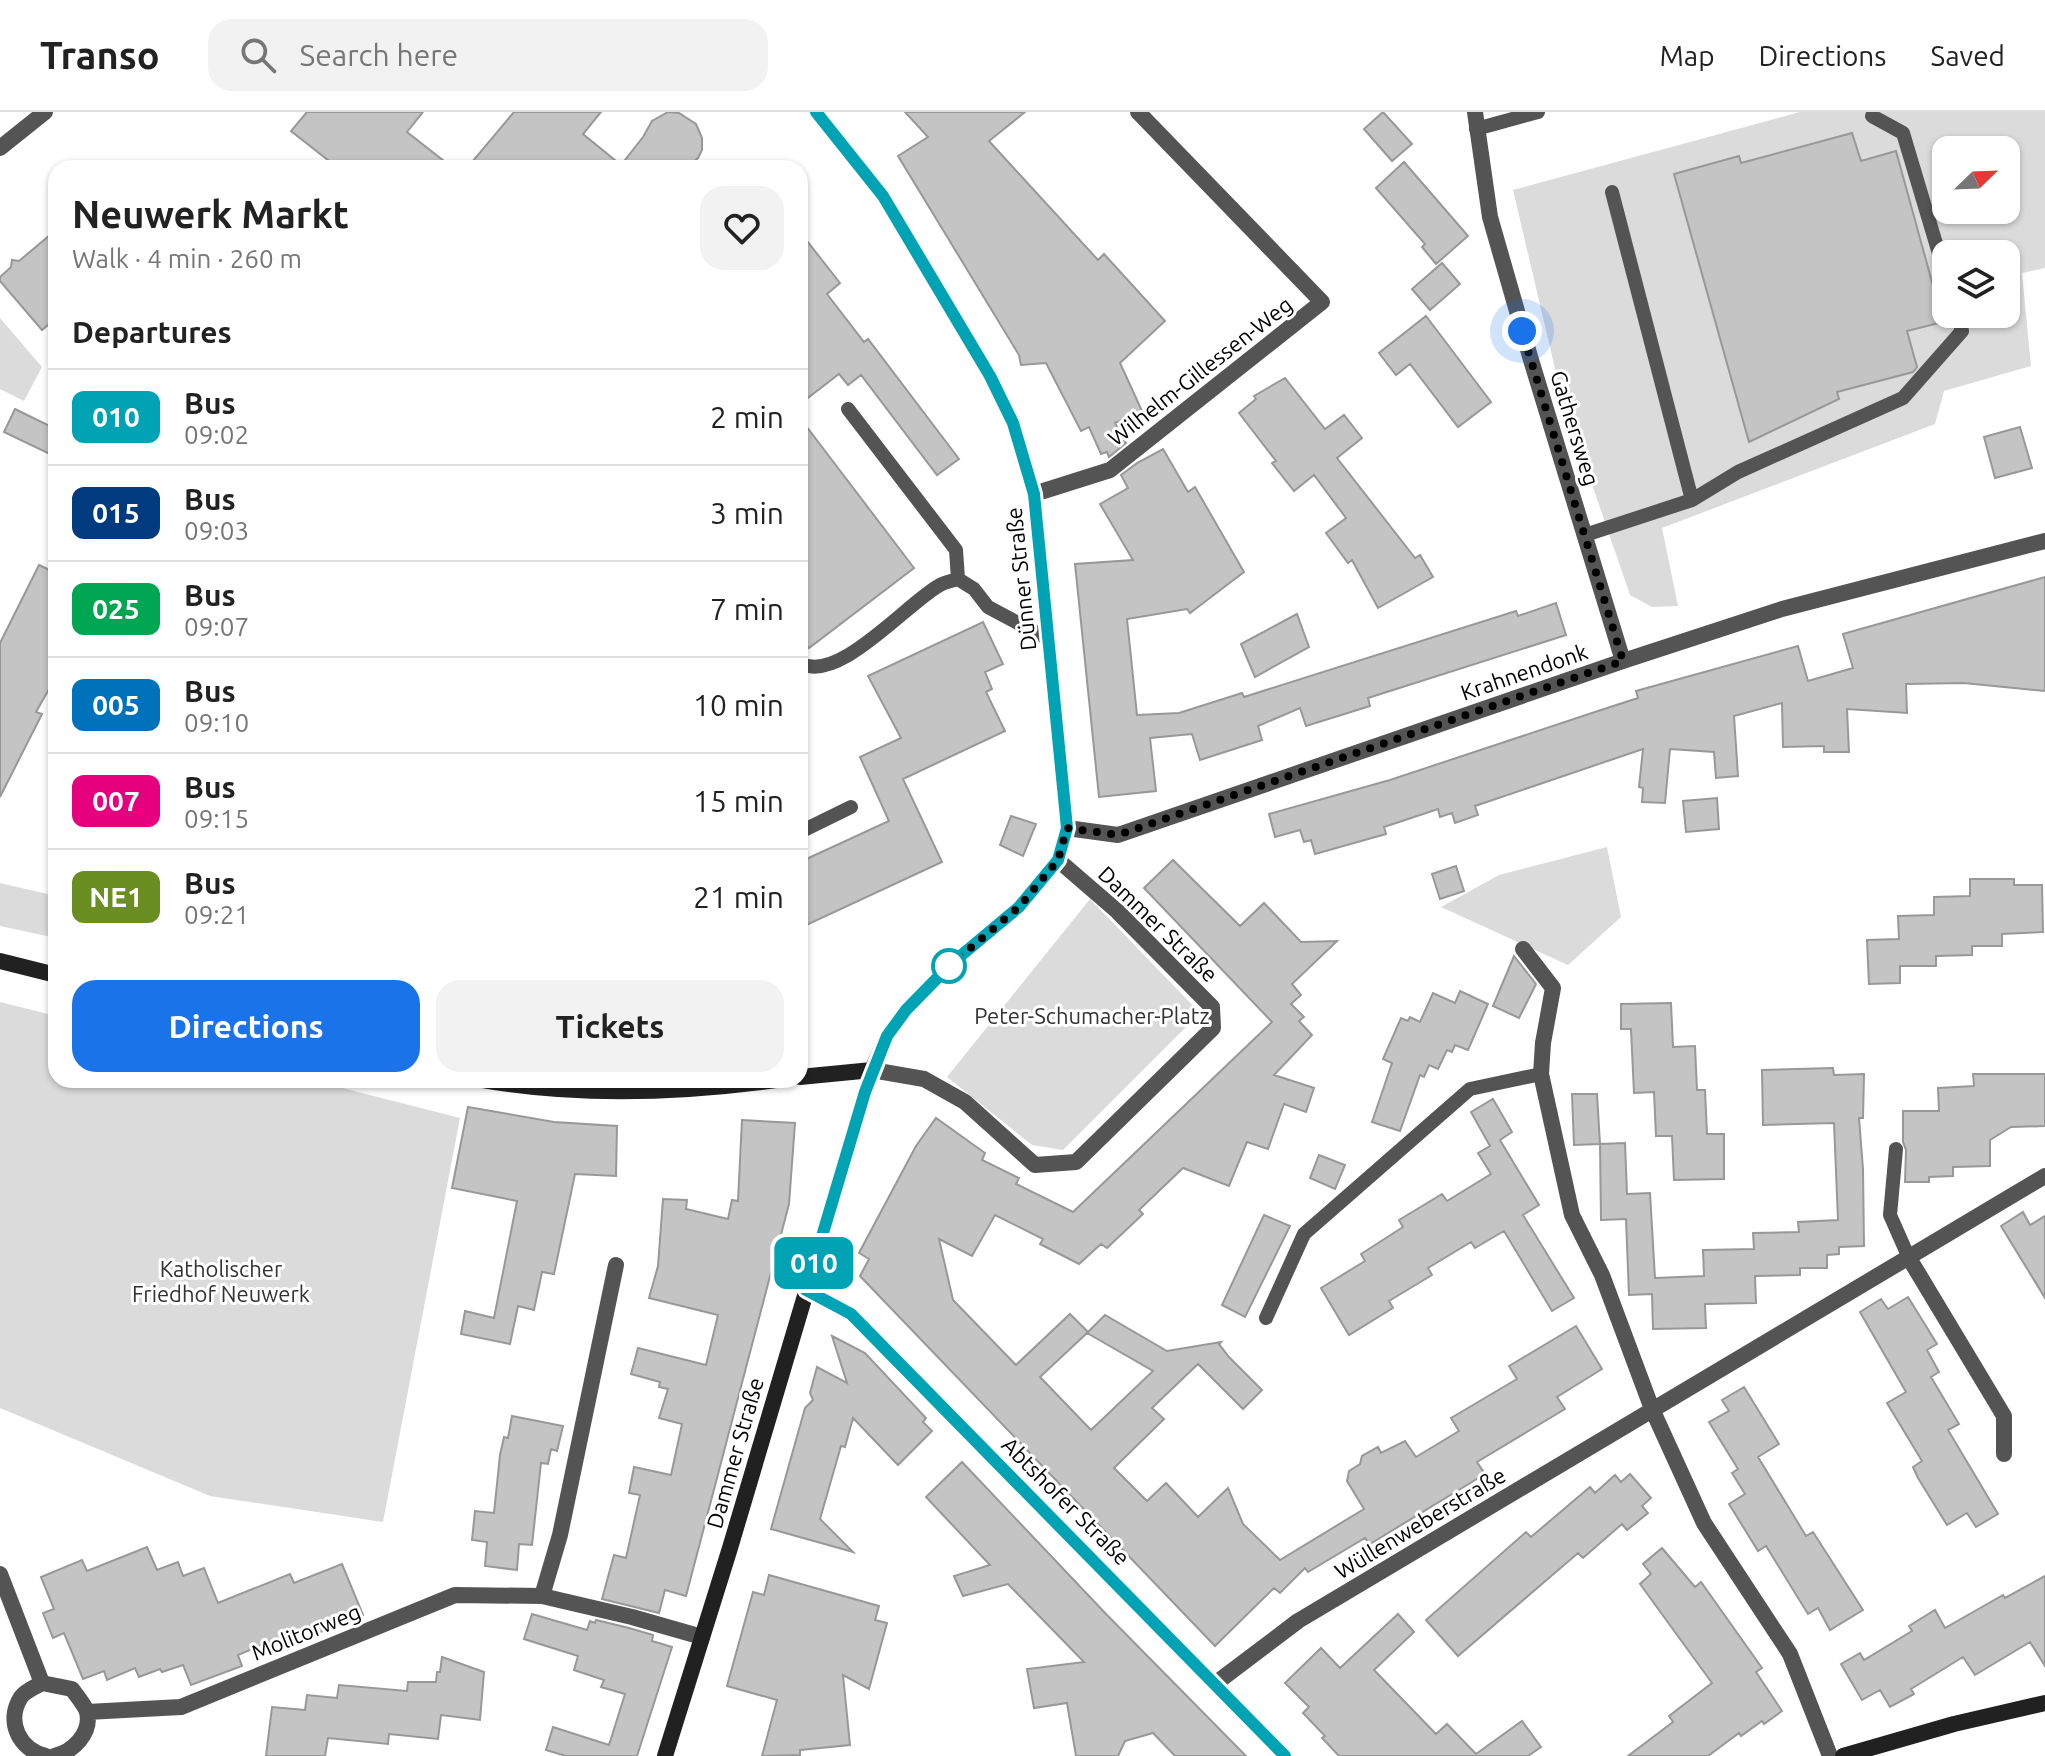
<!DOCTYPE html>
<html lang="en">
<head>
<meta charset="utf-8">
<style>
  :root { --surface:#fff; --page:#f2f2f2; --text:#222; --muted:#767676; --line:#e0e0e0; --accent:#1a73e8 }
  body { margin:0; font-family:Ubuntu,sans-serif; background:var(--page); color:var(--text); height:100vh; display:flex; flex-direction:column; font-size:30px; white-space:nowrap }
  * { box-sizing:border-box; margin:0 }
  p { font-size:26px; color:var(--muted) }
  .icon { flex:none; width:44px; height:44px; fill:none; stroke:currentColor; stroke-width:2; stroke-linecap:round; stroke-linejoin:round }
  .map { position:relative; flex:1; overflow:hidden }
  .sheet { position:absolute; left:48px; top:48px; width:760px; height:928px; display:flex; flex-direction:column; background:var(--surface); border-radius:24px; box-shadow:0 2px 6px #0004 }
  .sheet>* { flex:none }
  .badge { padding:0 16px; border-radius:12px; font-size:28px; line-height:52px }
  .needle { width:52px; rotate:67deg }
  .controls { position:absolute; left:1932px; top:24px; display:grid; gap:16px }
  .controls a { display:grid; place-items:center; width:88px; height:88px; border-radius:16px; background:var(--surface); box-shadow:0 2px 6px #0004; font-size:40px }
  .you { position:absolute; width:40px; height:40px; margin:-20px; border:6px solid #fff; border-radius:50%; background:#1a73e8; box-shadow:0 0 0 12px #1a73e833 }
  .map>.badge { position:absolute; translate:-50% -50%; box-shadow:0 0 0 4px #fff }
  h2 { padding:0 24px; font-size:30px; line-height:72px }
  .round { display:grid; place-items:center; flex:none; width:84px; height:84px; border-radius:24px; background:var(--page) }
  .headline { display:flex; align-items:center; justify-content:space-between; height:136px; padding:0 24px }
  h1 { font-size:38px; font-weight:700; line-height:60px }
  .action { display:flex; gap:16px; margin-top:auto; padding:16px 24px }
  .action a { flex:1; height:92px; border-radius:24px; background:var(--accent); color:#fff; font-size:32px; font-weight:700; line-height:92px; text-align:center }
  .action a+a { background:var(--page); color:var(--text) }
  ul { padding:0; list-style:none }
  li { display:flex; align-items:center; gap:24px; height:96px; padding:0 24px; border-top:2px solid var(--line) }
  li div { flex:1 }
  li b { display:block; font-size:30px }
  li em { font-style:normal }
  li .badge { min-width:88px; font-weight:700; text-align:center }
  header { display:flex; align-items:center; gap:48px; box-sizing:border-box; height:112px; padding:0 40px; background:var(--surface); border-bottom:2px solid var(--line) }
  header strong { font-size:38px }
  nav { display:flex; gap:44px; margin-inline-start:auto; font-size:28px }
  .search { width:560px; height:72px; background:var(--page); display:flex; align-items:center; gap:20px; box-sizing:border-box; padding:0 28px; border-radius:24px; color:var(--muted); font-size:30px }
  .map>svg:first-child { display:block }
  .green { fill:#dbdbdb; fill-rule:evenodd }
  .building { fill:#c4c4c4; stroke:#989898; stroke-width:2; fill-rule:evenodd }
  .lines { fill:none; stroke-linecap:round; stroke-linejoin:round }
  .lane { stroke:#545454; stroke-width:14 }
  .street { stroke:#545454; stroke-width:16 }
  .secondary { stroke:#212121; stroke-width:16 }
  .line-casing { stroke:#fff; stroke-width:18 }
  .line { stroke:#00a3b4; stroke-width:12 }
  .walk { stroke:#000; stroke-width:8; stroke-dasharray:0 14.4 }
  .stop-dot { fill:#fff; stroke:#00a3b4; stroke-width:4 }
  .labels { text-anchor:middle; stroke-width:6; stroke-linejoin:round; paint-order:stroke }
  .street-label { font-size:22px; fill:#000; stroke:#fff }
  .park-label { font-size:22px; fill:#323232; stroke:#fff }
</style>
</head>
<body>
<header>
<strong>Transo</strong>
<div class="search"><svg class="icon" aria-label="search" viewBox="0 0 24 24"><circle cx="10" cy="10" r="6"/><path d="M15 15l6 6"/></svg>Search here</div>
<nav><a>Map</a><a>Directions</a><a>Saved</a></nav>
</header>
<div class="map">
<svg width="2045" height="1644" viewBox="0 0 2045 1644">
  <rect width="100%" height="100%" fill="#fff"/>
  <path class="green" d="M1800,0H2045V156L2022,161L2031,254L1944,279L1935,312L1662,416L1678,494L1652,495L1630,483L1561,282L1513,78ZM1946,38H2006V98H1946ZM1946,142H2006V202H1946Z
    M0,206L42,255L24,289L0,277Z
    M1607,735L1621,805L1568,853L1441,795L1499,763Z
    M0,771L56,784V826L0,814Z
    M1090,787L1200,901L1063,1038L1032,1033L947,965Z
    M0,890L56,904V968H311L460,1006L383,1410L210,1384L0,1296Z"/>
  <path class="building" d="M307,0H423L407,20L453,56H338L291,19Z
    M514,0H601L583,22L621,53L643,25L652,9L668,0L679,1L696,12L702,26V38L698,46L686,56H467Z
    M905,0H1025L989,29L1098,148L1104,142L1165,209L1120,251L1142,299L1115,311L1126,331L1109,345L1107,340L1101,342L1089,315L1081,319L1046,251L1021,253L1019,243L898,44L928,25Z
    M1383,0L1412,32L1392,49L1364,17Z
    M1852,21L1861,49L1896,39L1943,210L1907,219L1917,255L1913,260L1837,280L1839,287L1749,330L1674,62L1739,44L1741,51Z
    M1404,50L1468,124L1436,152L1422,135L1425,132L1376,76Z
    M56,118V206L42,218L0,169V165L11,155L12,148L19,149Z
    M800,120L840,171L827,182L864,230L868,227L959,347L937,363L861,263L848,273L839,262L800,292Z
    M1442,151L1460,172L1430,198L1412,177Z
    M1426,204L1491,290L1458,315L1410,252L1396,263L1379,241Z
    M1285,266L1325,317L1344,303L1362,326L1337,346L1415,446L1420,443L1433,465L1378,496L1352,448L1348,451L1326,421L1346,406L1314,363L1294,379L1272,351L1276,349L1239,301L1256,287L1254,284Z
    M15,297L56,317V345L4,320Z
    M800,306L914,456L809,536L800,524Z
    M2020,315L2032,356L1995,366L1984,325Z
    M1163,337L1188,380L1195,375L1244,460L1190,501L1187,497L1127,507L1137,603L1179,601L1242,581L1244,585L1516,499L1518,504L1556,491L1566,523L1368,586L1370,594L1306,614L1300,596L1258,614L1262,628L1200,648L1192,622L1150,626L1156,679L1099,685L1075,452L1133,448L1100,392L1128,376L1121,363L1137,351Z
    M39,453L56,461V565L36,600L42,602L0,685V531Z
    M2045,465V579L1964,571L1906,572L1907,601L1847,597L1849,640H1824V634L1783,635L1782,591L1734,604L1738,664L1716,666L1714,640L1670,637L1665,691L1642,690L1643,676L1639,675L1643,637L1475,694L1478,703L1455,711L1452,701L1440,705L1438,697L1384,715L1386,722L1315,742L1311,728L1304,730L1300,718L1275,725L1269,702L1390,668L1601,598L1638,586L1636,579L1798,534L1808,569L1853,556L1843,522Z
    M1297,502L1309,535L1255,565L1241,532Z
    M983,510L1003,552L985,560L992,577L986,580L1005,619L903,667L942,750L800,816V750L889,709L860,645L901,626L868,564Z
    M1717,686L1719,717L1686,720L1683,689Z
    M1011,704L1036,712L1023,744L1000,733Z
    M1173,748L1240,814L1264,791L1301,830L1337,829L1292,872L1301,883L1291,892L1304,905L1299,909L1312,923L1274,963L1314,976L1306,1000L1284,992L1268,1037L1247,1030L1229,1074L1183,1056L1139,1098L1143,1102L1107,1136L1101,1132L1079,1152L1040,1132L1043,1127L995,1103L972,1144L939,1127L953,1188L1016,1253L1070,1202L1088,1220L1105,1203L1167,1239L1221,1230L1219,1232L1229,1245L1262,1278L1243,1297L1198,1252L1152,1296L1164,1307L1114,1356L1147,1389L1166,1371L1198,1405L1228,1376L1243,1412L1280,1448L1364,1397L1347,1369L1349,1359L1360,1352L1362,1344L1378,1335L1381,1341L1405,1329L1416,1345L1459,1319L1451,1306L1517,1267L1509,1254L1576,1214L1602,1257L1557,1285L1565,1297L1477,1350L1485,1362L1370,1432L1365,1426L1308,1460L1305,1456L1280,1481L1274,1476L1215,1534L860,1164L869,1147L859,1141L916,1034L936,1006L985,1041L982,1048L1019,1066L1016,1072L1073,1100L1272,910L1144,776ZM1087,1221L1153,1259L1091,1318L1040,1265Z
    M1456,754L1464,779L1440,787L1432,762Z
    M1970,767H2014V773H2042L2043,820L2002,822V834H1972V843L1936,844V854H1900V871L1869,872L1867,828L1899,827L1898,804L1934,803V785L1970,784Z
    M1514,844L1536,872L1519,906L1493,894Z
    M1460,879L1488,892L1468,938L1455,933L1452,940L1447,938L1438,957L1429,953L1424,965L1420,963L1400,1019L1372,1010L1392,951L1383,947L1401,906L1408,909L1410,905L1420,910L1433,881L1455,891Z
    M1671,891L1673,935L1695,934L1697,978H1705L1707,1022H1724V1067L1674,1068L1672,1024H1656L1654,980L1634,981L1631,917H1621V892Z
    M1833,956L1834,963L1864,962L1863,1006H1859L1863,1057L1864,1134L1839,1135V1142L1827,1143V1156H1800V1163L1755,1164L1756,1191L1705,1192L1706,1216L1653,1217L1652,1182L1629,1183L1626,1107L1601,1108L1600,1032L1625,1031L1627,1082L1650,1081L1655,1166L1704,1164L1703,1138L1754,1137L1753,1121L1799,1120L1798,1110L1838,1108L1834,1011L1763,1013L1762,958Z
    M1973,962H2045V1014L2011,1015L1990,1028V1054L1953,1055V1064L1929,1065V1070H1905L1906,1038L1903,1030V999H1939L1938,976L1974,974Z
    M1572,982H1597L1600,1032L1574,1033Z
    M1493,987L1512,1020L1500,1028L1539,1093L1523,1103L1574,1186L1552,1199L1504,1119L1475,1136L1471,1130L1428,1156L1432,1163L1389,1189L1393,1196L1349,1223L1321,1176L1365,1149L1361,1142L1403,1115L1399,1108L1442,1082L1447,1089L1491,1062L1478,1041L1490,1034L1471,1000Z
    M468,995L554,1010L617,1014L616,1064L575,1062L554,1162L542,1160L534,1198L518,1194L510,1232L461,1222L465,1199L494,1206L517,1089L452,1076Z
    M742,1008L795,1011L789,1092L686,1484L665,1478L659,1501L602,1487L614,1443L626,1446L640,1383L629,1381L634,1355L671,1363L682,1312L659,1306L668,1277L659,1275L660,1270L631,1262L638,1236L706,1253L718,1203L649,1186L658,1154L663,1087L687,1088L686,1097L728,1107L732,1088L738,1089Z
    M1319,1043L1345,1053L1335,1077L1310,1066Z
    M2023,1100L2030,1113L2045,1104V1186L2001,1114Z
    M1264,1103L1290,1114L1245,1205L1222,1193Z
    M1908,1185L1937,1232L1927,1238L1939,1260L1931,1265L1959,1312L1948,1318L1998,1402L1976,1415L1967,1401L1947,1413L1918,1366L1913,1355L1922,1349L1887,1291L1906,1280L1860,1200L1881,1187L1888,1197Z
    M832,1224L865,1241L926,1306L923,1310L932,1319L898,1353L853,1306L845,1335L841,1334L820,1407L853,1440L771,1417L805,1296L813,1288L810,1281L817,1255L847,1271Z
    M1744,1275L1779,1332L1758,1345L1806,1424L1813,1420L1863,1498L1830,1518L1818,1496L1808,1502L1766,1434L1758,1439L1729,1392L1745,1382L1732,1361L1738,1357L1709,1310L1729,1299L1722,1288Z
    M512,1304L563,1314L557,1339L551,1337L548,1352L541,1351L532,1433L519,1432L517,1458L485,1454L487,1430L472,1428L475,1399L494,1401L500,1343L504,1325L508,1326Z
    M962,1350L1107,1503L1246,1644H1175L1153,1621L1125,1629L1118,1644H1076L1067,1591L1034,1596L1027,1557L1084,1550L1008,1472L963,1484L954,1464L990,1453L926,1385Z
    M1630,1362L1651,1386L1642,1394L1648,1401L1627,1418L1622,1412L1583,1446L1578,1441L1458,1544L1426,1508L1526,1420L1531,1425L1590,1375L1595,1381L1615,1363L1621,1370Z
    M147,1435L157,1458L178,1450L183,1464L204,1456L218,1491L290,1462L294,1471L342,1452L363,1503L313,1523L310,1514L286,1523L238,1543L242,1554L191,1573L183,1553L162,1560L160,1557L139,1565L135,1556L107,1568L104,1559L83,1567L64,1521L53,1526L43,1501L54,1497L41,1465L82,1448L87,1459Z
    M1662,1436L1695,1475L1701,1470L1762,1556L1756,1560L1782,1599L1764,1612L1762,1609L1741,1624L1739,1621L1708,1644H1628L1673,1610L1669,1604L1712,1571L1640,1472L1651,1462L1643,1452Z
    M769,1463L879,1494L875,1508L887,1511L869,1577L843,1563L850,1633L800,1638V1643L762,1644L777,1588L727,1574L753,1480L764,1483Z
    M2045,1464V1554L2030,1530L1975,1563L1963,1545L1911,1577L1914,1582L1890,1595L1880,1578L1862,1588L1841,1552L1860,1541L1864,1548L1912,1519L1909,1514L1935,1498L1945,1516L2003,1483L2005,1486Z
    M532,1502L587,1518L590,1509L595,1511L596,1508L629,1516L653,1523L652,1529L672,1535L637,1644H566L546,1638L553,1615L609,1633L625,1582L601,1575L604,1568L574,1558L578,1544L524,1527Z
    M1398,1502L1414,1520L1374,1558L1436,1622L1447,1612L1476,1642L1522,1609L1541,1635L1528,1644H1339L1322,1626L1325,1624L1303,1601L1309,1595L1285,1571L1321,1536L1340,1556Z
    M442,1545L484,1560L480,1608L441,1603L438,1627L389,1622L388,1632L328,1626L325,1644H266L272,1595L305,1598L307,1583L337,1586L339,1573L407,1579L408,1570H436L437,1560H440Z"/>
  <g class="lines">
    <path class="lane" d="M1872,4L1903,21L1946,165
      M1476,17L1538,0
      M848,297L956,438L958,467L974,477L988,495L1050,528
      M1692,388L1738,360L1903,286L1962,219L1957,202
      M1585,423L1692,388L1612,80
      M800,551C838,573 908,490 940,473C945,470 952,469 958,467
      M800,720L851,695
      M1896,1037L1890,1103L1909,1146
      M1266,1206L1304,1122L1470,977L1541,962"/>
    <path class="street" d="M1475,0L1490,105L1531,248L1623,549
      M0,36L45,0
      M1034,382L1110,358L1322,190L1138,0
      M1067,716L1118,723L1623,549L1782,497L2045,429
      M1523,837L1553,876L1543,931L1541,962L1572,1103L1602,1163L1652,1297L1704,1411L1790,1542L1830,1644
      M872,958L924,967L965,990L1035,1053L1076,1050L1213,916L1212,895L1117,799L1058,748
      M1909,1146L2004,1304V1342
      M0,1462L42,1571
      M542,1484L560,1423L616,1153
      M1216,1571L1298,1509L2045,1064
      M87,1600L181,1595L455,1483L542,1484L632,1505L702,1525
      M46,1644C20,1638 5,1610 21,1585C25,1579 35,1575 42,1571L72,1577C76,1583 85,1593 87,1600C92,1621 73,1640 54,1644"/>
    <path class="secondary" d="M0,849L56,863
      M800,965L872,958
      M483,968C579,985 680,981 776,968
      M806,1178L851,1202L1285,1644
      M665,1644L730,1436L872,958L887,924L906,898L952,851L1019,795L1058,748L1067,716L1034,382L1013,311L990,264L883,84L816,0
      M1843,1644L1954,1612L2045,1591"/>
  </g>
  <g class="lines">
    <defs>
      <path id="line" d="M816,0L883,84L990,264L1013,311L1034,382L1067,716L1058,748L1019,795L952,851L906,898L887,924L865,980L806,1178L851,1202L1285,1644"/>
    </defs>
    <use href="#line" class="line-casing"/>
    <use href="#line" class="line"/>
    <path class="walk" d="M949,854L1019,795L1058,748L1067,716L1118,723L1623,549L1522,219"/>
  </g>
  <circle class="stop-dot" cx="949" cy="854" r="16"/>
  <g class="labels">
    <g class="street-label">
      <text transform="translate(1200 259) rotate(-38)" y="8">Wilhelm-Gillessen-Weg</text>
      <text transform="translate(1575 316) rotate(73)" y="8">Gathersweg</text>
      <text transform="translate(1021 467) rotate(-96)" y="8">Dünner Straße</text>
      <text transform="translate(1524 560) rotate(-19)" y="8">Krahnendonk</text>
      <text transform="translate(1158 812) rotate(44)" y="8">Dammer Straße</text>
      <text transform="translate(735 1341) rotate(-74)" y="8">Dammer Straße</text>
      <text transform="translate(1066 1389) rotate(45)" y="8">Abtshofer Straße</text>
      <text transform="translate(1420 1411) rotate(-31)" y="8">Wüllenweberstraße</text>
      <text transform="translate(306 1520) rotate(-22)" y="8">Molitorweg</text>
    </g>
    <g class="park-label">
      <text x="1092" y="912">Peter-Schumacher-Platz</text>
      <text x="221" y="1165">Katholischer<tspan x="221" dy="25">Friedhof Neuwerk</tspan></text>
    </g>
  </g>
</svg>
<div class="controls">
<a><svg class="needle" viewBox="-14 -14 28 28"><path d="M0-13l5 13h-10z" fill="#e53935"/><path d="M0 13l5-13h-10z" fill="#767676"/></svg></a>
<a><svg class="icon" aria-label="layers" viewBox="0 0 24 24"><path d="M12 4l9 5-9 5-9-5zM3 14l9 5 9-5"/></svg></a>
</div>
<div class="you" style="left:1522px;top:219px"></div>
<b class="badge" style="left:814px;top:1151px;background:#00a3b4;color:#fff">010</b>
<section class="sheet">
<div class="headline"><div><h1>Neuwerk Markt</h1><p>Walk · 4 min · 260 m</p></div><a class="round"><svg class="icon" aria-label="heart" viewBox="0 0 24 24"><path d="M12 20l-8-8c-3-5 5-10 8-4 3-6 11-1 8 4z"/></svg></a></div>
<h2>Departures</h2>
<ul>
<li><span class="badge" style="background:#00a3b4;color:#fff">010</span><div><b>Bus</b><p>09:02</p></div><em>2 min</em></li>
<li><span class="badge" style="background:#003b80;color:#fff">015</span><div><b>Bus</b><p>09:03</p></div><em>3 min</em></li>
<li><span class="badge" style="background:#00a651;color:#fff">025</span><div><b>Bus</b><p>09:07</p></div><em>7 min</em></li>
<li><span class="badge" style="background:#0072bc;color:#fff">005</span><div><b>Bus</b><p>09:10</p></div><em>10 min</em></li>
<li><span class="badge" style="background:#e6007e;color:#fff">007</span><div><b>Bus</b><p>09:15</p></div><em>15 min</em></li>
<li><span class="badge" style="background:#6b8e23;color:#fff">NE1</span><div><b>Bus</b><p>09:21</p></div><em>21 min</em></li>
</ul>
<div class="action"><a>Directions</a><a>Tickets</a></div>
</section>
</div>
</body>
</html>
